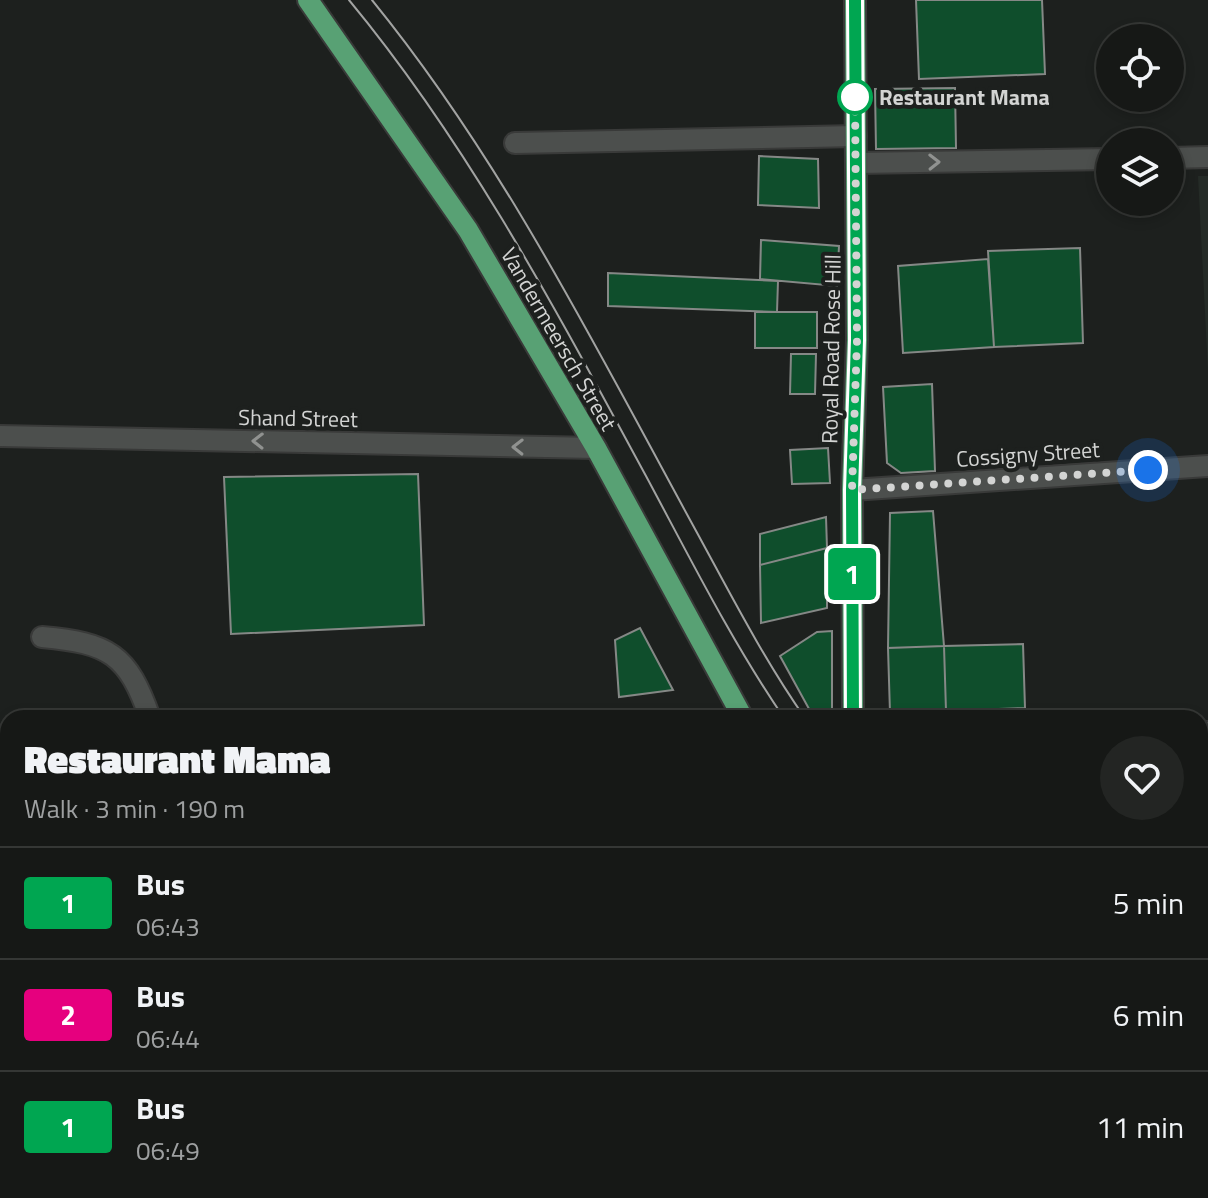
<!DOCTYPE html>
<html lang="en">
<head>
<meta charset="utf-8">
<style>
  :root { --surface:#161816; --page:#232523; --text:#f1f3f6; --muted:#9ea0a1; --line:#353735 }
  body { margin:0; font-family:"Titillium Web",sans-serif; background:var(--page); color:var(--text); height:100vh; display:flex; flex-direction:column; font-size:30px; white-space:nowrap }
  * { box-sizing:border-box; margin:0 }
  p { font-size:26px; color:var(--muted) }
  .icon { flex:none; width:44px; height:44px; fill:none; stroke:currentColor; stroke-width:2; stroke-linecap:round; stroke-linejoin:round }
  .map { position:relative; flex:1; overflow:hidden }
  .drawer { position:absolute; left:0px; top:710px; width:1208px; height:488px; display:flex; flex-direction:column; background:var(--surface); border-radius:24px 24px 0 0; box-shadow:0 4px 12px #0003,0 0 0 2px var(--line) }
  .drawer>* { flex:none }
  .badge { padding:0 16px; border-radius:6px; font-size:28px; line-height:52px }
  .controls { position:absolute; left:1096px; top:24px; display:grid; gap:16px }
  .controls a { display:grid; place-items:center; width:88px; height:88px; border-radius:50%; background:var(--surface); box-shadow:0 4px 12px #0003,0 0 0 2px var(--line); font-size:40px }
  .you { position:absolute; width:40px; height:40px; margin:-20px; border:6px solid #fff; border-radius:50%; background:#1a73e8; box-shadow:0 0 0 12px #1a73e833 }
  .map>.badge { position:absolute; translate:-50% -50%; box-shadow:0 0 0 4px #fff }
  .round { display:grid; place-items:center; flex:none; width:84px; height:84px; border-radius:42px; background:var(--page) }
  .overview { display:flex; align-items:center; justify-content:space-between; height:136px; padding:0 24px }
  h1 { font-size:38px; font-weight:800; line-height:60px }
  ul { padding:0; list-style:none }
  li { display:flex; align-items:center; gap:24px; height:112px; padding:0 24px; border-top:2px solid var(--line) }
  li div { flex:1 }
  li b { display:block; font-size:30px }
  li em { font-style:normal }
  li .badge { min-width:88px; font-weight:700; text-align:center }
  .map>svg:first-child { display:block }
  .built { fill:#252b27 }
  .building { fill:#0f4e2c; stroke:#858886; stroke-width:2 }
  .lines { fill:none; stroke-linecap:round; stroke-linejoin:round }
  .minor-casing { stroke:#393a39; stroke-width:24 }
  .major-casing { stroke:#393a39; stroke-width:24 }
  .minor { stroke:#4c4f4d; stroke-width:20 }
  .major { stroke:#58a174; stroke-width:20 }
  .tram { stroke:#a2a3a2; stroke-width:2 }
  .oneway { stroke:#909290 }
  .line-casing { stroke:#fff; stroke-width:18 }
  .line { stroke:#00a651; stroke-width:12 }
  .walk { stroke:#d3d4d3; stroke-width:8; stroke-dasharray:0 14.4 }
  .stop-dot { fill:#fff; stroke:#00a651; stroke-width:4 }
  .labels { text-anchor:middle; stroke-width:8; stroke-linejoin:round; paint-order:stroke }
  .stop-label { font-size:22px; font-weight:bold; fill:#d3d4d3; stroke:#1d201e; text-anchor:start }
  .street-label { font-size:22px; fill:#d3d4d3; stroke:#1d201e }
</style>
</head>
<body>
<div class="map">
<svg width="1208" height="1198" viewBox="0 0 1208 1198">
  <rect width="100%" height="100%" fill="#1d201e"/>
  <path class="built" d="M1198,176H1208V371Z"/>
  <path class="building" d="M916,0H1042L1045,74L919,79Z
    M955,88L956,148L876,149L875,89Z
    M759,156L818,159L819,208L758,205Z
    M761,240L839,246L837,286L760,279Z
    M1080,248L1083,343L994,347L988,251Z
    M988,259L994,347L903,353L898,266Z
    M608,273L778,281L777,312L608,306Z
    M755,312H817V348H755Z
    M791,354H816L815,394H790Z
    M932,384L935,471L901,473L887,463L883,387Z
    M828,448L830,483L792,484L790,450Z
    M418,474L424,625L231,634L224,477Z
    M933,511L944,646L888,648L890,513Z
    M826,517L827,548L760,565V534Z
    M827,548V608L761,623L760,565Z
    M640,628L673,690L619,697L615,640Z
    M832,631V718H814L780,656L817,632Z
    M1023,644L1025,708L946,711L944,646Z
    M944,646L946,711L890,713L888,648Z
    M1200,930L1208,936V1033L1200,1029Z
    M854,1190H973V1198H854Z
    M747,1193H807V1198H747Z"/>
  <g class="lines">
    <defs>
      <path id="minor" d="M515,143L856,136
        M1170,158L1208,157
        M856,163L1110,159
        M0,436L596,448
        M852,490L1208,466
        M42,637C109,643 128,654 150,718
        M1200,732H1208
        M0,930H8
        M1200,1139L1208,1150
        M0,1166L8,1165"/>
      <path id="major" d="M308,0L468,230L596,448L743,718
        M853,718L852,490L857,340L855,0
        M840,1198L841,1190"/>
    </defs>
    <use href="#minor" class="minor-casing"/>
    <use href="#major" class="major-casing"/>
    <use href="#minor" class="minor"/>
    <use href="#major" class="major"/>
    <path class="tram" d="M349,0C469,145 557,312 646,476C690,558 732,642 784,718
      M372,0C503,161 596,348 695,529C730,593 763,658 805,718
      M1167,1190L1175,1198
      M1189,1190L1197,1198"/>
  </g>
  <defs><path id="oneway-chevron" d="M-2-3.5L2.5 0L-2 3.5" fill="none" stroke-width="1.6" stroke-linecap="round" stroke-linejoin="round" transform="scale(2)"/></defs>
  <g class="oneway">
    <use href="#oneway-chevron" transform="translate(934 162) rotate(-1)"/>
    <use href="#oneway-chevron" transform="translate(258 441) rotate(-179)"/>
    <use href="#oneway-chevron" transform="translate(518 447) rotate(-179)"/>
  </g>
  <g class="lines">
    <defs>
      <path id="line" d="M853,718L852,490L857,340L855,0"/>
    </defs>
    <use href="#line" class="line-casing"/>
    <use href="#line" class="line"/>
    <path class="walk" d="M855,97L857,340L852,490L1148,470"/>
  </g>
  <circle class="stop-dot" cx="855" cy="97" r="16"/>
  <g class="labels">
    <g class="stop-label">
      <text x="879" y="105">Restaurant Mama</text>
    </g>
    <g class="street-label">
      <text transform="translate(559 339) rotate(60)" y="8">Vandermeersch Street</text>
      <text transform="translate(831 349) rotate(-89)" y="8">Royal Road Rose Hill</text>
      <text transform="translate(298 418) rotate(1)" y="8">Shand Street</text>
      <text transform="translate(1028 454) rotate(-4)" y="8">Cossigny Street</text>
    </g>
  </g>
</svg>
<div class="controls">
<a><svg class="icon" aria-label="locate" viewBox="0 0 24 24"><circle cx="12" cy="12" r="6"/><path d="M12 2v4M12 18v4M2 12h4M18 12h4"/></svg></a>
<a><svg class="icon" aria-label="layers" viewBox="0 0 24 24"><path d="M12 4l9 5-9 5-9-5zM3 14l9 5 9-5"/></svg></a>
</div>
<div class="you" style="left:1148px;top:470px"></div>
<b class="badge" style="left:852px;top:574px;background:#00a651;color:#fff">1</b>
<section class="drawer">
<div class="overview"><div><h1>Restaurant Mama</h1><p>Walk · 3 min · 190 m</p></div><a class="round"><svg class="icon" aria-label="heart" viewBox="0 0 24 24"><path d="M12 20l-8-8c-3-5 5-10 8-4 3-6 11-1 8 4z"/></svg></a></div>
<ul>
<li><span class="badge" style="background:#00a651;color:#fff">1</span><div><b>Bus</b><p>06:43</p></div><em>5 min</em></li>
<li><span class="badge" style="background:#e6007e;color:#fff">2</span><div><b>Bus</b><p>06:44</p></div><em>6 min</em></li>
<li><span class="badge" style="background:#00a651;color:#fff">1</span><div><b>Bus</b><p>06:49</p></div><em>11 min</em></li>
</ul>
</section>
</div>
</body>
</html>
